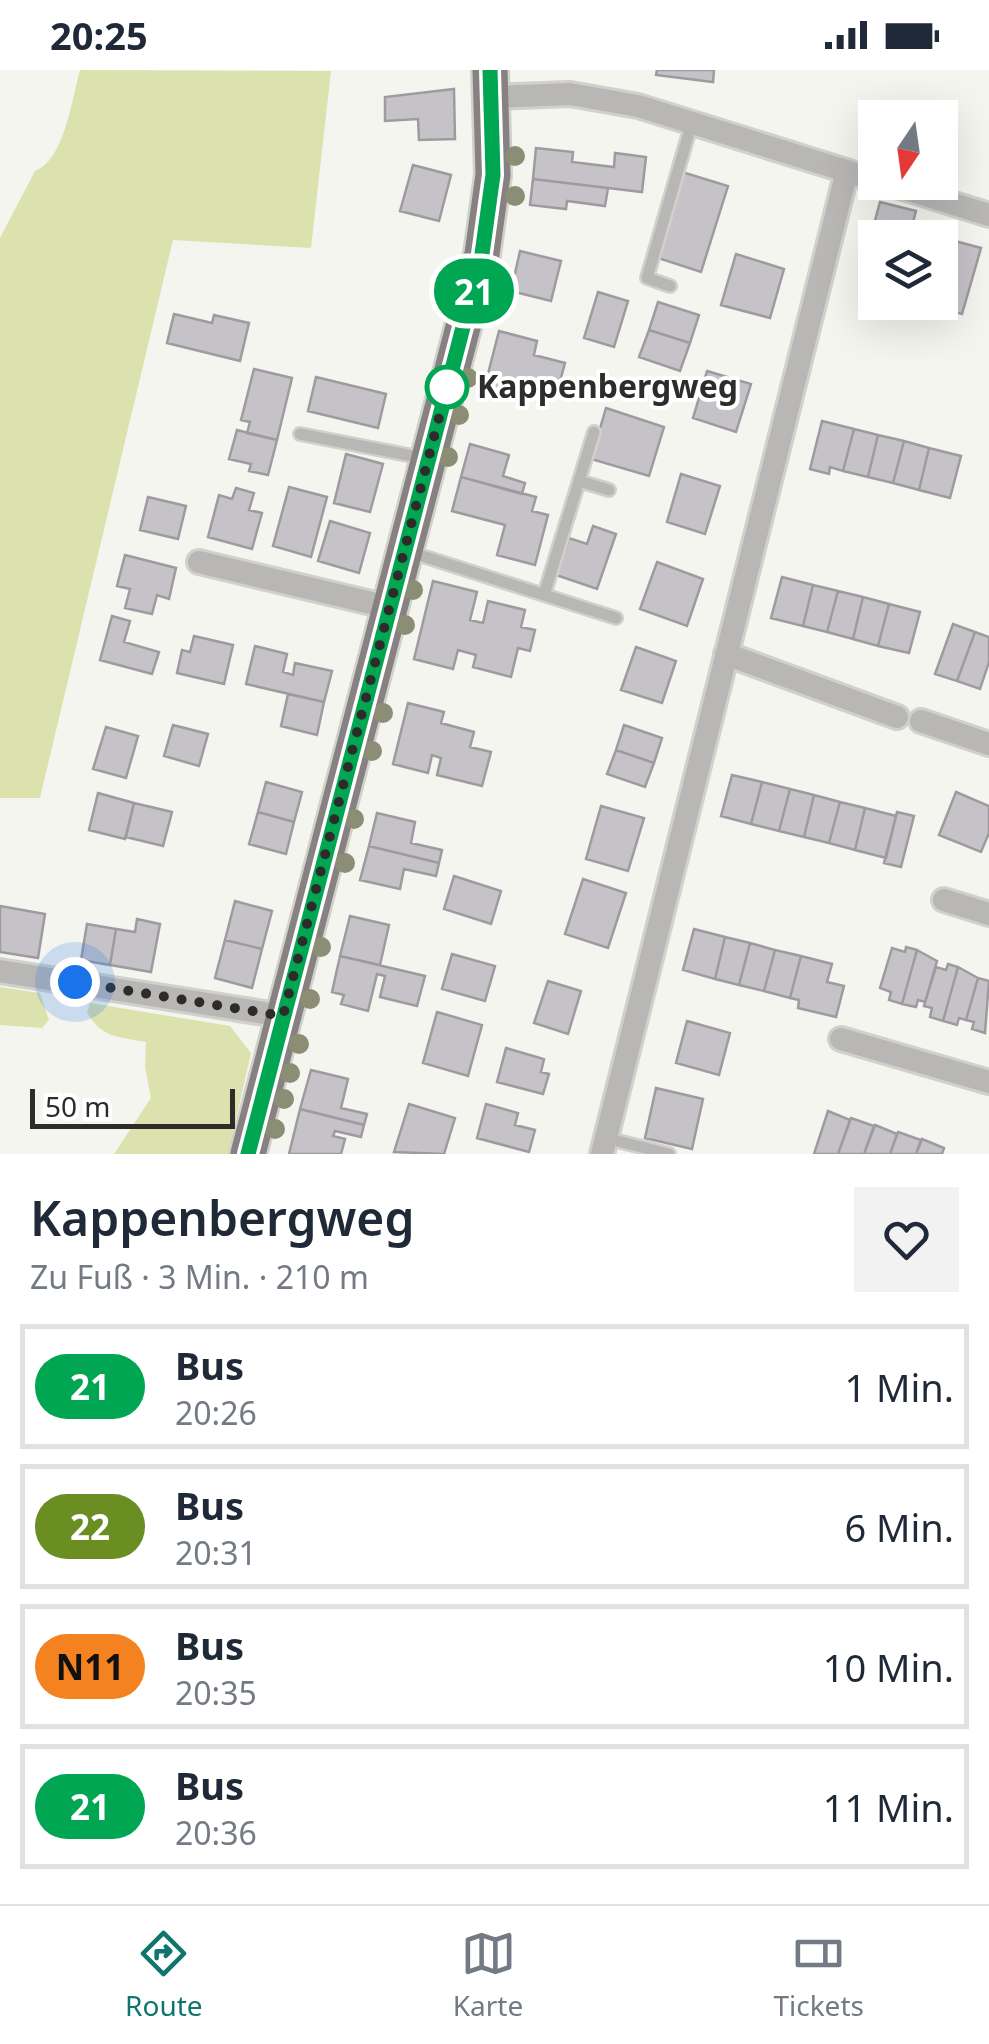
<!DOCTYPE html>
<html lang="de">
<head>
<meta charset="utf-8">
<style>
  :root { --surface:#fff; --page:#f2f2f3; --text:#1f2937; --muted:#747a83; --line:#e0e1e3; --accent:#0f766e }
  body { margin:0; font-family:"Noto Sans",sans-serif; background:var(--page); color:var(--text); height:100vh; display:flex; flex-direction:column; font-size:38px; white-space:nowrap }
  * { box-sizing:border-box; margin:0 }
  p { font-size:32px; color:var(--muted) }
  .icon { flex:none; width:55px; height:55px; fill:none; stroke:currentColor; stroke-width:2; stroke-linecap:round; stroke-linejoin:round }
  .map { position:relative; height:1084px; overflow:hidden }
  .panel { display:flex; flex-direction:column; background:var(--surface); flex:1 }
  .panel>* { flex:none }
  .badge { padding:0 20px; border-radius:32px; font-size:35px; line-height:65px }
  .needle { width:65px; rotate:193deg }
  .fabs { position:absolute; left:858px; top:30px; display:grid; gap:20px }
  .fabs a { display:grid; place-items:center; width:100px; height:100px; border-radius:0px; background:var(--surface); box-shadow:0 10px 40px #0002; font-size:50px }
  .scale { position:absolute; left:30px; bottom:25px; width:205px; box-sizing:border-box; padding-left:10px; border:5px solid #2d2c2a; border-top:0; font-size:28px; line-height:35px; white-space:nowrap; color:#2d2c2a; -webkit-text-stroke:8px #fff; paint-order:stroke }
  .you { position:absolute; width:50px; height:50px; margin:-25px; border:8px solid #fff; border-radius:50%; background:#1a73e8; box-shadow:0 0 0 15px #1a73e833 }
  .map>.badge { position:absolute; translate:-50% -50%; box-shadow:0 0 0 5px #fff }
  .round { display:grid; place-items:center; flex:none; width:105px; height:105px; border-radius:0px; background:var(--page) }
  .head { display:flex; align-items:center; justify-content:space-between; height:170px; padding:0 30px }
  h1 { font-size:48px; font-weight:600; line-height:75px }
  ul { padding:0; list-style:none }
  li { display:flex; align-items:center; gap:30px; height:125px; margin:0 20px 15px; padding:0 10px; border:5px solid var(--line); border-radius:0px }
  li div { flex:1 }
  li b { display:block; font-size:38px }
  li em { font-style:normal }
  li .badge { min-width:110px; font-weight:700; text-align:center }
  .status { display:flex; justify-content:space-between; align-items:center; height:70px; padding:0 50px; background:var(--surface); direction:ltr }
  .status svg { height:28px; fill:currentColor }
  .tabs { display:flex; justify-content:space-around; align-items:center; height:140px; border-top:2px solid var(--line); background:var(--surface); font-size:28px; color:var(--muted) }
  .tabs a { display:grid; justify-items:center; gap:5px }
  .tabs .active { color:var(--accent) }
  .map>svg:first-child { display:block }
  .green { fill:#dbe2ae }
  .building { fill:#c6c3c8; stroke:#9e9ba0; stroke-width:2.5 }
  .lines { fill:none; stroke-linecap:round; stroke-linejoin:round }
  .lane-casing { stroke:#d1d1cc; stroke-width:16 }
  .street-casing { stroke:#d1d1cc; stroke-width:28 }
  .primary-casing { stroke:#d1d1cc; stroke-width:40 }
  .lane { stroke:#b9b6b6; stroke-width:11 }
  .street { stroke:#b9b6b6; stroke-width:22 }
  .primary { stroke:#878281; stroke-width:35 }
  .tree { fill:#8b8e75 }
  .line-casing { stroke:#fff; stroke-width:22 }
  .line { stroke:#00a651; stroke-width:15 }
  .walk { stroke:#2d2c2a; stroke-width:10; stroke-dasharray:0 18 }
  .stop-dot { fill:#fff; stroke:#00a651; stroke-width:5 }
  .labels { text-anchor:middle; stroke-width:8; stroke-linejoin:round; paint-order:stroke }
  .stop-label { font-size:32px; font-weight:bold; fill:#2d2c2a; stroke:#fff; text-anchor:start }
</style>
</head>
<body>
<div class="status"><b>20:25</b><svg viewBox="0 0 49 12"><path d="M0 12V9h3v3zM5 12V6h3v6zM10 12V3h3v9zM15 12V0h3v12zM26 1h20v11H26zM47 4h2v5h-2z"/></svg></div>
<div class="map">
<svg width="989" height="1084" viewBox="0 0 989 1084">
  <rect width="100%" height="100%" fill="#f5f5ef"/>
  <path class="green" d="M80,0L331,1L311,178L173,170L40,728H0V168L35,101C65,90 72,27 80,0Z
    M0,917L40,923L49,950L42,958L0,955Z
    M90,933L230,956L251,983L228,1084H114L151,1028L145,997L146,972C119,967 101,968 87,942Z"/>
  <path class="building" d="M657,0H714L713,12L656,5Z
    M454,19L455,69L419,70L418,49L385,51V27Z
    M536,78L573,82L572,92L614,97L615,83L646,87L642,122L533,109Z
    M413,95L451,105L439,151L400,141Z
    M682,102L728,116L701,202L655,187Z
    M533,109L608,118L605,136L567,131L566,139L530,135Z
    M880,132L916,141L909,168H875V193L864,191Z
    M940,167L981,178L962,244L938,237L944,215L940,214Z
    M520,181L561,191L551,231L511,221Z
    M736,184L784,199L770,248L721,235Z
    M598,222L628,231L614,277L584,268Z
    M658,232L699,245L690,273L649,260Z
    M174,244L212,253L214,245L249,253L240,291L167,273Z
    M649,260L690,273L680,301L639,287Z
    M499,261L537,271L534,285L565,293L558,319L530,312L525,333L483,323Z
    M254,299L292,308L277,370L247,363L250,352L241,350Z
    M707,301L751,314L736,362L693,348Z
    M316,307L386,324L378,358L308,341Z
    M606,338L664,357L649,406L591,389Z
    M822,351L854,359L843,401L830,397L829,404L810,399Z
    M854,359L878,365L868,407L843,401Z
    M237,360L277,370L268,405L249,401L251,394L229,389Z
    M878,365L904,371L893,413L868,407Z
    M904,371L929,378L919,420L893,413Z
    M470,374L509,385L503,406L525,413L522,424L461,407Z
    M929,378L961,386L950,428L919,420Z
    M346,384L383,394L370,442L334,433Z
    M681,404L720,416L705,464L667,452Z
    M461,407L536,427L532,441L548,445L535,495L497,485L505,455L452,441Z
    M289,417L327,427L311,487L273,476Z
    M236,418L254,423L249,440L262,443L252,479L208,467L219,425L232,429Z
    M148,427L186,436L178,469L140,460Z
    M330,451L370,463L359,503L318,491Z
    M593,456L616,464L597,519L556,505L569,468L587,474Z
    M125,485L176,498L169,529L157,525L152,544L125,538L130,519L117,516Z
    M657,492L703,509L687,556L640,539Z
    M782,507L813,515L803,556L771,548Z
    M433,511L477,522L470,550L483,553L488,531L525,540L521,557L535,560L530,581L518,578L511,607L473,597L476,585L458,580L453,599L414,589Z
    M813,515L838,521L827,562L803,556Z
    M838,521L863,527L853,569L827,562Z
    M863,527L889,534L878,576L853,569Z
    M889,534L920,542L909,583L878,576Z
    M112,546L130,551L124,572L159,582L152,604L100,590Z
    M953,554L975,562L957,611L935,604Z
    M975,562L989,567V592L980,619L957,611Z
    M194,566L233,575L224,614L177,603L182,580L190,582Z
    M255,576L287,584L283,602L293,605L295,593L332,601L324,632L246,614Z
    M636,577L676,591L662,633L621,620Z
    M288,624L324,632L317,665L281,656Z
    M408,633L444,642L441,653L474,662L470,677L491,682L482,716L437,705L441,688L432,685L428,703L393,694Z
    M173,655L208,664L199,696L164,686Z
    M624,655L662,668L654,693L616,680Z
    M106,657L138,666L126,708L93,699Z
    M616,680L654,693L645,717L607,704Z
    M732,705L762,712L751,754L721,746Z
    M266,712L302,722L294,752L258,742Z
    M762,712L790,719L779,761L751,754Z
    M790,719L814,725L804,767L779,761Z
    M956,722L989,736V763L981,782L939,765Z
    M98,723L134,733L125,769L89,760Z
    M814,725L840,732L829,773L804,767Z
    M840,732L865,738L855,780L829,773Z
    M134,733L172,742L163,776L126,767Z
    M601,736L644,748L628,801L586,789Z
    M865,738L896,746L886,788L855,780Z
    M258,742L294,752L286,784L249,774Z
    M897,742L914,746L901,797L884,793Z
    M377,743L415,752L411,773L442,780L439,793L369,776Z
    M369,776L439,793L436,806L404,799L400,819L360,810Z
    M454,806L501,821L491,854L444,839Z
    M583,809L626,823L608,878L565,864Z
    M235,831L272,841L262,879L225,870Z
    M0,836L45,844L38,888L0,882Z
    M350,846L389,855L380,895L340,886Z
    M137,849L160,854L151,902L110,895L116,859L135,862Z
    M87,854L116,859L110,895L81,890Z
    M694,859L725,867L715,909L683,900Z
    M725,867L750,873L739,915L715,909Z
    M225,870L262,879L252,918L215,908Z
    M750,873L775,880L764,921L739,915Z
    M906,877L917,880L902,934L889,930L891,922L880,918L892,878L905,882Z
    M775,880L801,886L790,928L764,921Z
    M917,880L937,891L925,932L918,930L916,937L902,934Z
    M452,884L495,896L485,931L442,919Z
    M340,886L425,906L417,936L380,927L385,906L377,904L368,941L341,934L344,925L332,922Z
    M801,886L832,894L827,912L844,916L836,947L798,938L799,930L790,928Z
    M948,894L958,897L943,951L930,947L932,938L924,936L936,897L946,900Z
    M958,897L978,908L966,950L959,948L957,955L943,951Z
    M978,908L989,911L985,963L972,959L974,952L966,950Z
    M548,911L581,921L568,964L534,953Z
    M437,942L482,955L468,1006L423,993Z
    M687,951L730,963L719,1005L676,993Z
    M506,978L544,989L541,1002L549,1004L543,1024L497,1012Z
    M311,1000L348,1009L341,1038L367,1044L364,1055L300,1039Z
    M656,1018L703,1029L692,1079L645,1068Z
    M409,1034L455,1048L444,1084L394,1082Z
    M486,1034L518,1043L515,1055L535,1060L529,1082L477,1068Z
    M300,1039L364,1055L361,1067L335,1061L333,1066L345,1069L341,1084H289Z
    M828,1041L850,1050L838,1084H814Z
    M851,1048L874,1056L864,1084H838Z
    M875,1055L897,1064L890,1084H864Z
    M898,1062L921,1070L916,1084H890Z
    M922,1069L944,1078L942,1084H916Z"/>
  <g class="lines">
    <defs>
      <path id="lane" d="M670,216L647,208L692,52
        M300,364L423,388
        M579,411L609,420
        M410,482L616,548
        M544,525L594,362
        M606,1068L669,1084"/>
      <path id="street" d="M492,27L570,24L638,36L875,110
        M884,112L989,145
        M199,492L388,537
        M726,584L897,647
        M921,651L989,674
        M944,830L989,844
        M0,901L283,946
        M841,969L989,1012
        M602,1084L847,101"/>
      <path id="primary" d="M248,1084L482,184L493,105L490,0"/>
    </defs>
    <use href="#lane" class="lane-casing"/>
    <use href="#street" class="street-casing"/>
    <use href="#primary" class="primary-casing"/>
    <use href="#lane" class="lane"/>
    <use href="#street" class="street"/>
    <use href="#primary" class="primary"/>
  </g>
  <g class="tree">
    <circle cx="515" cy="86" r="10"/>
    <circle cx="515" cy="126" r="10"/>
    <circle cx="468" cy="308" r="10"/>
    <circle cx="459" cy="345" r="10"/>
    <circle cx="448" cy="387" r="10"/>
    <circle cx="413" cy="520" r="10"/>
    <circle cx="405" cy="555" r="10"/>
    <circle cx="383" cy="643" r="10"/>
    <circle cx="372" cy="681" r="10"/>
    <circle cx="354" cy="749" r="10"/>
    <circle cx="345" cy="793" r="10"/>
    <circle cx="321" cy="877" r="10"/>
    <circle cx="310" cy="929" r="10"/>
    <circle cx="299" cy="974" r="10"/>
    <circle cx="290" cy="1003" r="10"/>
    <circle cx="284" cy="1029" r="10"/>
    <circle cx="275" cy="1059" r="10"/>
  </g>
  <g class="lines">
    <defs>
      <path id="line" d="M248,1084L482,184L493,105L490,0"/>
    </defs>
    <use href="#line" class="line-casing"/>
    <use href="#line" class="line"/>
    <path class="walk" d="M75,912L283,946L447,317"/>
  </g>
  <circle class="stop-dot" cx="447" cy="317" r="20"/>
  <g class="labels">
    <g class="stop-label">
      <text x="477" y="328">Kappenbergweg</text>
    </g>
  </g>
</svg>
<div class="fabs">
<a><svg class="needle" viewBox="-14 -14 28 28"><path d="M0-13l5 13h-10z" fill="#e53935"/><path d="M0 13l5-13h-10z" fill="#747a83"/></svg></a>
<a><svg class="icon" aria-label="layers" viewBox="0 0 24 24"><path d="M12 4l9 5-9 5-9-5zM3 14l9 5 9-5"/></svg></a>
</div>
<div class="scale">50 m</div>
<div class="you" style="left:75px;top:912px"></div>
<b class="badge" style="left:474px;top:221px;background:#00a651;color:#fff">21</b>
</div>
<section class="panel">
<div class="head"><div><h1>Kappenbergweg</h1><p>Zu Fuß · 3 Min. · 210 m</p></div><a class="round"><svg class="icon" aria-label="heart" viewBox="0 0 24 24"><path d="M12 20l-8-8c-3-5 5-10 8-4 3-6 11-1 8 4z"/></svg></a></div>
<ul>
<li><span class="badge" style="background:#00a651;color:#fff">21</span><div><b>Bus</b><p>20:26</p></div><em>1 Min.</em></li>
<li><span class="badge" style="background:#6b8e23;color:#fff">22</span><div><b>Bus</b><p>20:31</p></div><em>6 Min.</em></li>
<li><span class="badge" style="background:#f58220;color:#111">N11</span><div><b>Bus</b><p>20:35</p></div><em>10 Min.</em></li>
<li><span class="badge" style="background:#00a651;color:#fff">21</span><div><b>Bus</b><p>20:36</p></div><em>11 Min.</em></li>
</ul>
</section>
<nav class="tabs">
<a class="active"><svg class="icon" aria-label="directions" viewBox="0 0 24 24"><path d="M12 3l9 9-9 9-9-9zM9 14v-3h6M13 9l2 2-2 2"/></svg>Route</a>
<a><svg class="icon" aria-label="map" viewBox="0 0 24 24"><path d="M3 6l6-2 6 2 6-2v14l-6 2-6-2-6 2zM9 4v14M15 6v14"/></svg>Karte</a>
<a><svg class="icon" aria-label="tickets" viewBox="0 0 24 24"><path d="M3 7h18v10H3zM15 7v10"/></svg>Tickets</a>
</nav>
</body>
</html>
